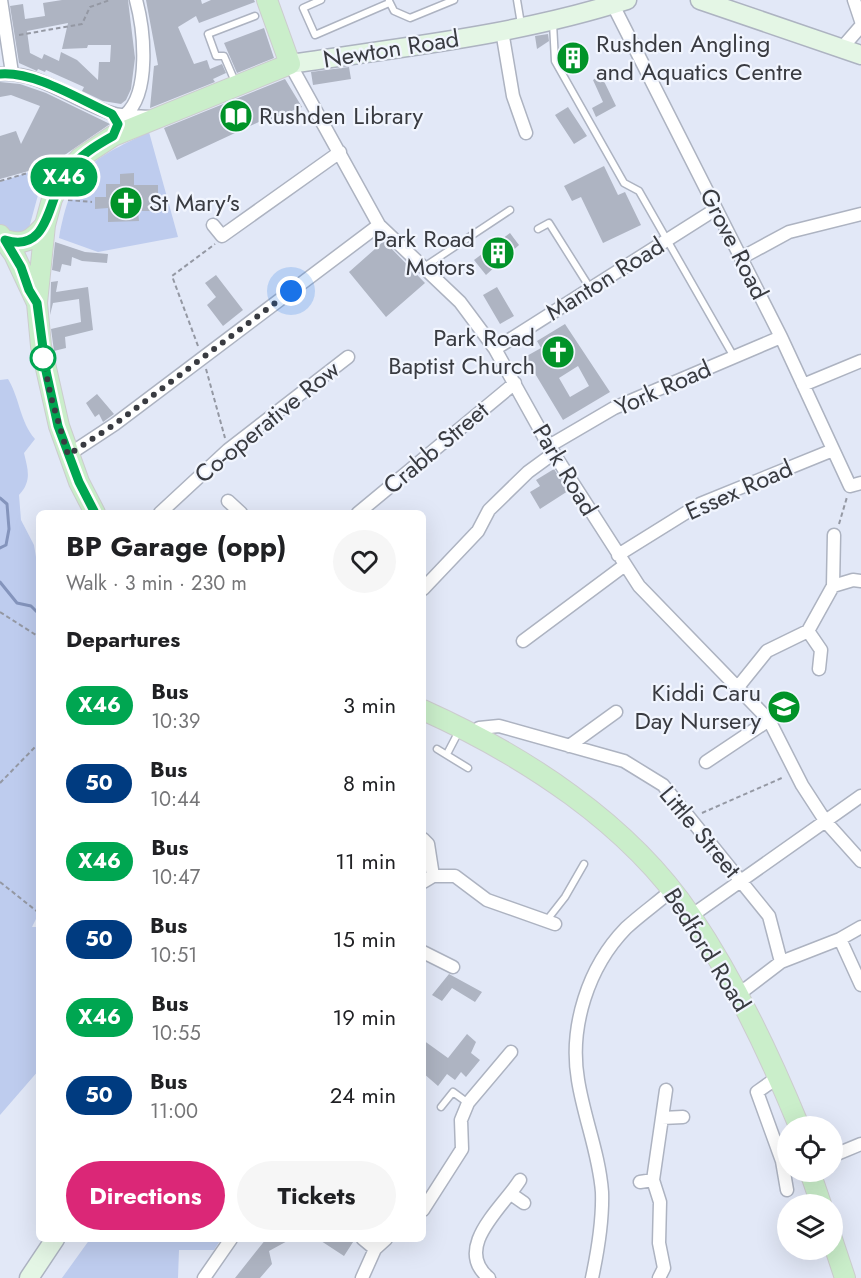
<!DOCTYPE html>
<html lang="en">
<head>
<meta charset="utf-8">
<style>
  :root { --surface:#fff; --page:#f6f6f6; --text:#202124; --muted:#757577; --accent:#db2777 }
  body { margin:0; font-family:Jost,sans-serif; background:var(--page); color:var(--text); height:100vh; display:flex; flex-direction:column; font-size:22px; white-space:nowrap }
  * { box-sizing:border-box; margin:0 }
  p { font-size:20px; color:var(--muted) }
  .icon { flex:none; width:33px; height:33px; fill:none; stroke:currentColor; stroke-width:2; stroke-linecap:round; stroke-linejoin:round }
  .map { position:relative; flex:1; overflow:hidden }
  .panel { position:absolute; left:36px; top:510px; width:390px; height:732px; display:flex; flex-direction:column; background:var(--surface); border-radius:9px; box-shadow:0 6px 24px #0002 }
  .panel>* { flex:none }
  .badge { padding:0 12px; border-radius:20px; font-size:21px; line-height:39px }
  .tools { position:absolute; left:777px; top:1116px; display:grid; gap:12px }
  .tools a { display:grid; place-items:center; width:66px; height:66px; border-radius:50%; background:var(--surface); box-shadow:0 6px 24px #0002; font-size:30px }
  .you { position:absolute; width:30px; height:30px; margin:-15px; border:4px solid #fff; border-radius:50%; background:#1a73e8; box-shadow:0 0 0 9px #1a73e833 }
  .map>.badge { position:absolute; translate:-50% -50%; box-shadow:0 0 0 3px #fff }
  h2 { padding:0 30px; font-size:22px; line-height:54px }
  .round { display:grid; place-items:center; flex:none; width:63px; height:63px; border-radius:32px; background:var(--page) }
  .head { display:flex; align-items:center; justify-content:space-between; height:102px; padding:0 30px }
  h1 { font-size:28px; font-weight:700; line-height:45px }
  .cta { display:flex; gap:12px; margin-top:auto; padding:12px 30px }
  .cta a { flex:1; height:69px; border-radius:36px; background:var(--accent); color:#fff; font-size:24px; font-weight:700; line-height:69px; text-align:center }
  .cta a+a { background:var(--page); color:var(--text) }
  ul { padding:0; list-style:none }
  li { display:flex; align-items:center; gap:18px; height:78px; padding:0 30px }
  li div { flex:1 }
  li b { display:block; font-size:22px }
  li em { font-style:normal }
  li .badge { min-width:66px; font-weight:700; text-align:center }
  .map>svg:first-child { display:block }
  .green { fill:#beccee }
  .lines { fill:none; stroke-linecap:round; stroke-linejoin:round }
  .stream { stroke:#8494bc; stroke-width:3 }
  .building { fill:#aeb4c2; fill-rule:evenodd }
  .lane-casing { stroke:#adb3c1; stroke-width:9 }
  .street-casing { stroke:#adb3c1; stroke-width:15 }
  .secondary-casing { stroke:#adb3c1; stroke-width:21 }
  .primary-casing { stroke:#ccccce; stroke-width:22 }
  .path { stroke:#9498a3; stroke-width:2; stroke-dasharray:4.5 3; stroke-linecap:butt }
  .lane { stroke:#fff; stroke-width:6 }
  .street { stroke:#fff; stroke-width:12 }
  .secondary { stroke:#e4f6e5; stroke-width:18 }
  .primary { stroke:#caeeca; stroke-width:20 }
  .line-casing { stroke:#fff; stroke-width:14 }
  .line { stroke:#00a651; stroke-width:9 }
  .walk { stroke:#393b41; stroke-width:6; stroke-dasharray:0 10.8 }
  .stop-dot { fill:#fff; stroke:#00a651; stroke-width:3 }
  .labels { text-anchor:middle; stroke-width:4.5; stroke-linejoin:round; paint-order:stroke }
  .poi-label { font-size:24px; fill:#393b41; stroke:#f1f5fe; text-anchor:start }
  .street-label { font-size:24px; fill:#393b41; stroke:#f1f5fe }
</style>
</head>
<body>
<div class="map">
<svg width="861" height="1278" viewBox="0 0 861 1278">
  <rect width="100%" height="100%" fill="#e2e8f7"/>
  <path class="green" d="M149,132L178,237L98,252L59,238C72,169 88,161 149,132Z
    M50,165L53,168L38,195L29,228L18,235L10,234L0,224V182Z
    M8,379C20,399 20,422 35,439L24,453C28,470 32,481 19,495L21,520L34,545L39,575V921L36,919L32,927H39V1070L0,1115V380Z
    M90,1239H221L214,1250H179L178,1278H62Z"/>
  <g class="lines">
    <path class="stream" d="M0,498L7,504L9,529L6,545L0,548
      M0,582L17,603L31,606L39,614"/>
  </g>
  <path class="building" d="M62,0H128L135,58L131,89L126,100L121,104L103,101L82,91L84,87L46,70L45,72L38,69L37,71L19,63L10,6L23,4L25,19L45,16L43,3ZM68,23L62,49L87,48L88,45H111L110,62H99L98,80L77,60L61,52L59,61L44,54L42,59L30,53L27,31Z
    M146,0H201L202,4L211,0H254L255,2L199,23L196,16L178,27L194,64L207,60L210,69L222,64L226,73L213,79L215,82L150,108L154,66L158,65Z
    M264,28L274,58L237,73L224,43Z
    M548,34L549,41L537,49L535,36Z
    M574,43L583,57L579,60L582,67L573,72L560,51Z
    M349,67L351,79L313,85L311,72Z
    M601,75L616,106L596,117L592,108L603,102L593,80Z
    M285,79L302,107L263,122V120L177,160L164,128Z
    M0,82L20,84L46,93L110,124L50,165L0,179V136L16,131L21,144L40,106L11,95L0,97Z
    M568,107L587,136L574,144L555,115Z
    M604,166L618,195L625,192L641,225L603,243L581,197L572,201L564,186Z
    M134,173V185H158V211H138L139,221L108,222V208L95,209V197H106V184H120V174Z
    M510,233L519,245L486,275L474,260Z
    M384,241L425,283L386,317L349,272Z
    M55,242L85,252L108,254L107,263L82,261L72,257L71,266L62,264L60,272L52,270Z
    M216,275L243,310L223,326L207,305L216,297L205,283Z
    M58,281L56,292L88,287L93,330L65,337L66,348L54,351L51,329L81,322L79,299L53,303L50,315L51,282Z
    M497,287L514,316L500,324L483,295Z
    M565,324L610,392L563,420L525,357L541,348L537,341ZM578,366L589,386L570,397L559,378Z
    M97,394L114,414L103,422L99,414L95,417L86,403Z
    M554,469L568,491L540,509L530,492L540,486L536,480Z
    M449,974L482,992L475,1002L452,988L442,1001L432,995Z
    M467,1034L476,1042L471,1053L480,1060L466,1077L461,1072L455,1080L447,1074L438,1086L423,1073V1040L448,1058Z
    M266,1239H291L269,1251L272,1264L260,1278H235Z
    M318,1239H355L344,1256Z"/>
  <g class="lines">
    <defs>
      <path id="lane" d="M321,0L303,8L315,35L389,3
        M517,0L521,24
        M389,1L394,11L410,18L454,0
        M553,23L555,61L624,183L639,191L734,357
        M236,84L224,56H216L208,34L255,16
        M538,229L549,223L590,288
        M424,267L510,210
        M437,749L468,768
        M447,754L459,731
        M547,920L565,897L584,864
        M441,1107L453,1092L468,1103"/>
      <path id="street" d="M1,0L12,73
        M854,0L861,21
        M613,5L781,337L850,486L861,483
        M502,31L513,96L526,133
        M841,49L861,26
        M290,64L379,225L460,302L495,349L549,446L639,586L769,720L802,785L826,822L861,861
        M0,74C39,71 74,101 111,113C123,117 140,116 153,117
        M125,115C151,93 144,29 136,0
        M213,225L222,236L340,152
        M741,258L789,232L861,214
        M495,349L716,209
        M803,385L861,361
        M549,446L614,408L781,337
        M68,455L115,424L379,225
        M228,501L241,513
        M160,513L228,450L348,357
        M358,513L515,383
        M618,555L700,504L833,450
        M833,586L834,535
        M423,589L478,531L489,510L528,472L554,453
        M808,631L821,650L819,669
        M523,641L625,565
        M738,687L767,651L808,631L833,586L853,580L861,581
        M475,735L479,728L499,726L624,761L663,785L769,916L781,962
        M569,746L616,712
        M706,762L769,720
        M423,839L428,844L433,876
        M423,882L433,876H455L487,900L555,924
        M691,916L861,796
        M840,939L861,985
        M423,952L453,967
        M739,994L781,962L840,939L861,927
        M778,1077L757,1092L782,1161L787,1190
        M662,1118L683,1117
        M832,1156L861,1144
        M640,1182L653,1180
        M511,1194L524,1203
        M423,1210L462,1149L461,1120L468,1103L511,1052
        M363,1239L375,1249
        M204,1278L231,1239
        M362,1278L375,1249L386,1239
        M489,1278C452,1248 503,1207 520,1180
        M592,1278C598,1250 603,1221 602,1192C599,1153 584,1118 578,1080C569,1027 588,967 626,928C640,915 657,903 672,890
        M659,1278L664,1268L659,1243L660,1202L653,1180L666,1090"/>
      <path id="secondary" d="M700,0L861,55
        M290,64C403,47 518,35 627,0
        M29,1278L55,1239"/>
      <path id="primary" d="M0,235L14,254L37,303
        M5,240C24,246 32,240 45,225
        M95,513L79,482L59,426L41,346L37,303L45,225L52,199L65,174L80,158L113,136L290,64L267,0
        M423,710C523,755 629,823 691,916C735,981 769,1053 799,1126
        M810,1172L821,1204
        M832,1239L845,1278"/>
    </defs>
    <use href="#lane" class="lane-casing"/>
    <use href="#street" class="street-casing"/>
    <use href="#secondary" class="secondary-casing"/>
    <use href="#primary" class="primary-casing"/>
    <path class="path" d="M19,35L82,24L90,7L110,0
      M0,181L52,166
      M68,200L92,202
      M198,346L172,276L215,244
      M206,369L225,438
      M839,524L847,497
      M0,612L39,637
      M0,783L39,743
      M702,813L784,777
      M0,882L39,913"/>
    <use href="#lane" class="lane"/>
    <use href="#street" class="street"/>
    <use href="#secondary" class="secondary"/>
    <use href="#primary" class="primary"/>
  </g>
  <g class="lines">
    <defs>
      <path id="line" d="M0,74C35,71 80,100 112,114L118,124L113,136C95,146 79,156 66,173C47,199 50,254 5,240L21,267L29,290L37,303L46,371L58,426L79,482L95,513"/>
    </defs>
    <use href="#line" class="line-casing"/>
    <use href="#line" class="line"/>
    <path class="walk" d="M43,358L51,397L68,455L115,424L291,291"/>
  </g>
  <defs>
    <symbol id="building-disc" viewBox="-11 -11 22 22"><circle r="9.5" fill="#019328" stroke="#f1f5fe"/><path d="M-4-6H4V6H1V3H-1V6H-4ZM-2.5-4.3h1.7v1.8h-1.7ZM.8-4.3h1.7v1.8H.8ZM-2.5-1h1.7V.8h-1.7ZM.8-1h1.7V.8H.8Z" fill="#fff"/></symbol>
    <symbol id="library-disc" viewBox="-11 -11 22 22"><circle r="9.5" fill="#019328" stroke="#f1f5fe"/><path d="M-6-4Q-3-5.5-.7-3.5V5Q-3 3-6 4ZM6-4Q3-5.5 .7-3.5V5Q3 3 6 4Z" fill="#fff"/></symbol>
    <symbol id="church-disc" viewBox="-11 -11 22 22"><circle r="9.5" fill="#019328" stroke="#f1f5fe"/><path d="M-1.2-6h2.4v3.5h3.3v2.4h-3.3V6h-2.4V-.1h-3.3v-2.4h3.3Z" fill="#fff"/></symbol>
    <symbol id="school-disc" viewBox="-11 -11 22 22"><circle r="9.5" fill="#019328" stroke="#f1f5fe"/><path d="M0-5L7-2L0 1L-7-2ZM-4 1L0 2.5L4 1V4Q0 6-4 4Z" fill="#fff"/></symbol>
  </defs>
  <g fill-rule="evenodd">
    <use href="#building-disc" x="554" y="39" width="38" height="38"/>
    <use href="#library-disc" x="217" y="97" width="38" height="38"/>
    <use href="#church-disc" x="107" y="184" width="38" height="38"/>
    <use href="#building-disc" x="479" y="234" width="38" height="38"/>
    <use href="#church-disc" x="539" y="333" width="38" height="38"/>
    <use href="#school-disc" x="765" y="688" width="38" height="38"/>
  </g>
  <circle class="stop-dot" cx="43" cy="358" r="12"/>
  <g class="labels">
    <g class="poi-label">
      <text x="596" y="52">Rushden Angling<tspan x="596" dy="28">and Aquatics Centre</tspan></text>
      <text x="259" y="124">Rushden Library</text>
      <text x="149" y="211">St Mary's</text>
      <text x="475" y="247" text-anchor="end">Park Road<tspan x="475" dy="28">Motors</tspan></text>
      <text x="535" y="346" text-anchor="end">Park Road<tspan x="535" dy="28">Baptist Church</tspan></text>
      <text x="761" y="701" text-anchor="end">Kiddi Caru<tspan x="761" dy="28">Day Nursery</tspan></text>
    </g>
    <g class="street-label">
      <text transform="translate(391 49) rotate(-9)" y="8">Newton Road</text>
      <text transform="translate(734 244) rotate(63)" y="8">Grove Road</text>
      <text transform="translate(605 279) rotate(-32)" y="8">Manton Road</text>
      <text transform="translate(663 388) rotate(-24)" y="8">York Road</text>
      <text transform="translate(267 422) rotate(-39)" y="8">Co-operative Row</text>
      <text transform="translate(436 448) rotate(-40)" y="8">Crabb Street</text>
      <text transform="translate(565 470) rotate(59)" y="8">Park Road</text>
      <text transform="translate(739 490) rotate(-24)" y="8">Essex Road</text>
      <text transform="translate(700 832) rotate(50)" y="8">Little Street</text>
      <text transform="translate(707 950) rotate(58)" y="8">Bedford Road</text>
    </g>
  </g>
</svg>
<div class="tools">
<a><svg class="icon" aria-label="locate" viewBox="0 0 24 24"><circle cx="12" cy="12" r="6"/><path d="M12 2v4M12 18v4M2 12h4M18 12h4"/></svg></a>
<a><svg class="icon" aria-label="layers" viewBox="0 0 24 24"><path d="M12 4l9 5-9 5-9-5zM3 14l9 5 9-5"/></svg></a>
</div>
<div class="you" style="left:291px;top:291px"></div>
<b class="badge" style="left:64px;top:177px;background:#00a651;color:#fff">X46</b>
<section class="panel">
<div class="head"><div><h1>BP Garage (opp)</h1><p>Walk · 3 min · 230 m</p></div><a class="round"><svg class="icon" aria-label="heart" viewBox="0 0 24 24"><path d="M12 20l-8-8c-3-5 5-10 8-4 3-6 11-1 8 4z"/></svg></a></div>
<h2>Departures</h2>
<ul>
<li><span class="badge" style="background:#00a651;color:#fff">X46</span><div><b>Bus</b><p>10:39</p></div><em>3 min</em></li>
<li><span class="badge" style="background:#003b80;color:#fff">50</span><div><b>Bus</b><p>10:44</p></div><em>8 min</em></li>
<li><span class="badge" style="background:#00a651;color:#fff">X46</span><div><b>Bus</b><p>10:47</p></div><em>11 min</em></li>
<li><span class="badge" style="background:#003b80;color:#fff">50</span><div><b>Bus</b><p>10:51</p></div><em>15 min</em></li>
<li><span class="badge" style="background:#00a651;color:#fff">X46</span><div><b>Bus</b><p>10:55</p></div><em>19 min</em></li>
<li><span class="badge" style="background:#003b80;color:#fff">50</span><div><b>Bus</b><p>11:00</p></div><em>24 min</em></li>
</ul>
<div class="cta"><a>Directions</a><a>Tickets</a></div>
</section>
</div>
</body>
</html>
